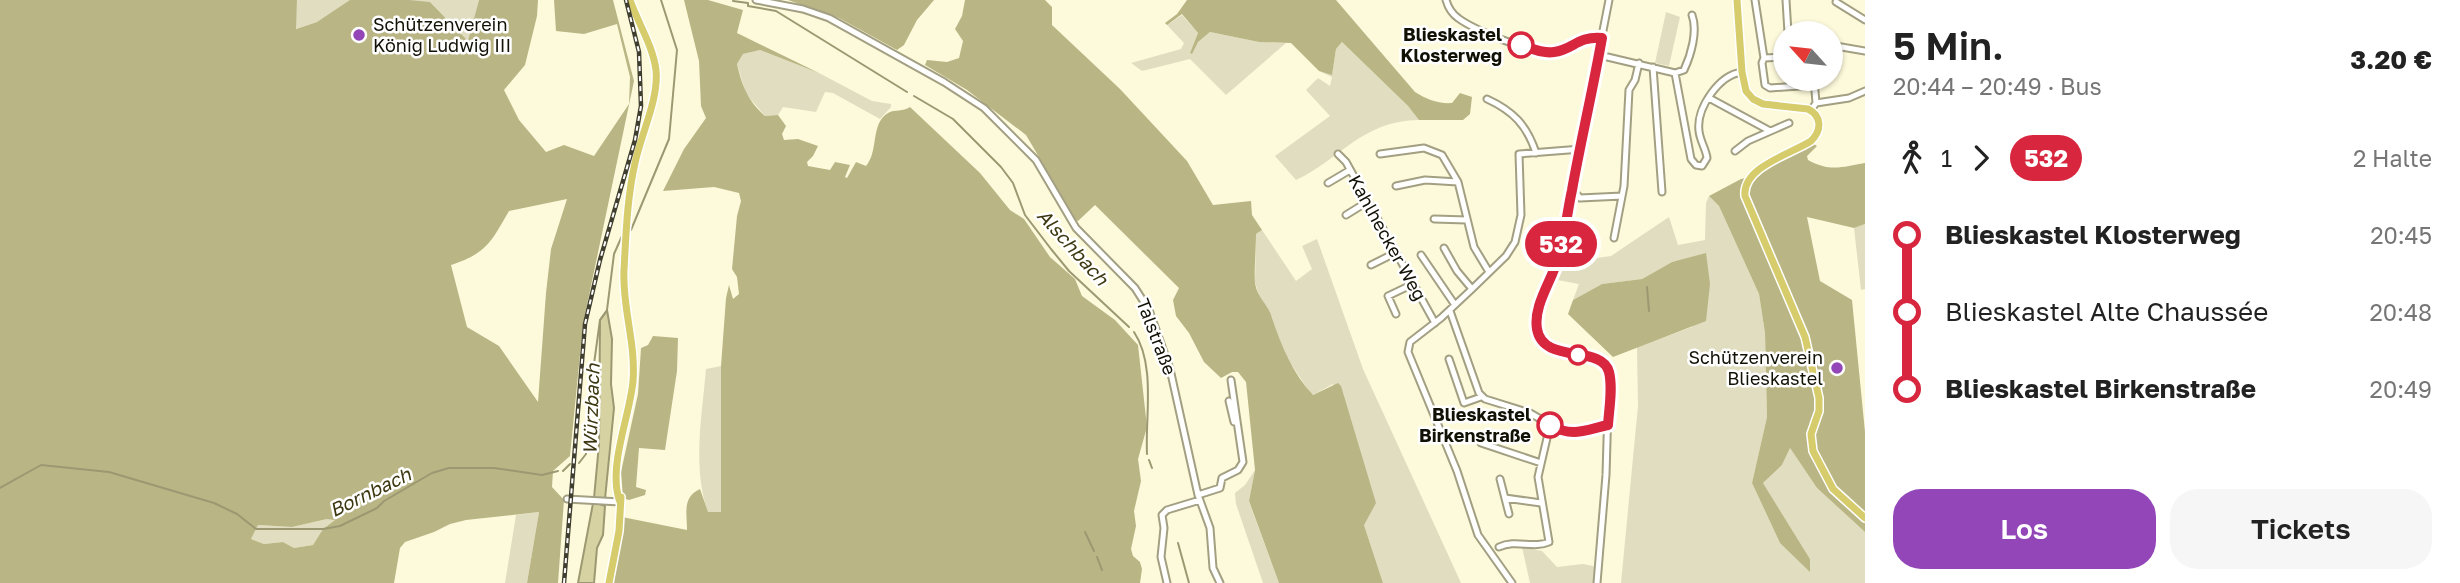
<!DOCTYPE html>
<html lang="de">
<head>
<meta charset="utf-8">
<style>
  :root { --surface:#fff; --page:#f6f6f6; --text:#222; --muted:#767676; --accent:#9246b8 }
  body { margin:0; font-family:"Golos Text",sans-serif; background:var(--page); color:var(--text); height:100vh; display:flex; flex-direction:column; font-size:26px; white-space:nowrap }
  * { box-sizing:border-box; margin:0 }
  p { font-size:23px; color:var(--muted) }
  .icon { flex:none; width:38px; height:38px; fill:none; stroke:currentColor; stroke-width:2; stroke-linecap:round; stroke-linejoin:round }
  .map { position:relative; flex:1; overflow:hidden }
  .details { display:flex; flex-direction:column; background:var(--surface); width:595px }
  .details>* { flex:none }
  .badge { padding:0 14px; border-radius:23px; font-size:24px; line-height:46px }
  .needle { width:46px; rotate:297deg }
  .fabs { position:absolute; left:1773px; top:21px; display:grid; gap:14px }
  .fabs a { display:grid; place-items:center; width:70px; height:70px; border-radius:50%; background:var(--surface); box-shadow:0 2px 5px #0004; font-size:35px }
  .map>.badge { position:absolute; translate:-50% -50%; box-shadow:0 0 0 4px #fff }
  .legs { display:flex; align-items:center; gap:10px; height:77px; padding:0 28px; font-size:23px }
  .legs p { margin-inline-start:auto }
  .head { display:flex; align-items:center; justify-content:space-between; height:119px; padding:0 28px }
  h1 { font-size:38px; font-weight:600; line-height:52px }
  .button { display:flex; gap:14px; margin-top:auto; padding:14px 28px }
  .button a { flex:1; height:80px; border-radius:28px; background:var(--accent); color:#fff; font-size:28px; font-weight:600; line-height:80px; text-align:center }
  .button a+a { background:var(--page); color:var(--text) }
  ul { padding:0 28px; list-style:none }
  li { display:flex; align-items:center; gap:24px; height:77px; font-size:26px }
  li i { display:grid; place-items:center; width:10px; height:100%; margin:0 9px; background:currentColor }
  li i::after { content:''; width:18px; height:18px; margin:-9px; border:5px solid; border-radius:50%; background:var(--surface) }
  li p { margin-inline-start:auto }
  li:first-child i { background:linear-gradient(#0000 50%,currentColor 0) }
  li:last-child i { background:linear-gradient(currentColor 50%,#0000 0) }
  main { display:flex; flex:1; min-height:0 }
  .map>svg:first-child { display:block }
  .green { fill:#e0ddc0 }
  .forest { fill:#bab585; fill-rule:evenodd }
  .water { fill:#d7d2a1; stroke:#9c9872; stroke-width:2 }
  .lines { fill:none; stroke-linecap:round; stroke-linejoin:round }
  .stream { stroke:#9c9872; stroke-width:2 }
  .minor-casing { stroke:#a29f82; stroke-width:9 }
  .major-casing { stroke:#fff; stroke-width:10 }
  .minor { stroke:#fff; stroke-width:5 }
  .major { stroke:#d6cc6c; stroke-width:7 }
  .rail-casing { stroke:#403e2f; stroke-width:4.5 }
  .rail { stroke:#fff; stroke-width:2; stroke-dasharray:5; stroke-linecap:butt }
  .line-1-casing { stroke:#fff; stroke-width:16 }
  .line-1 { stroke:#d7263d; stroke-width:10 }
  .poi-dot { fill:#9246b8; stroke:#fff; stroke-width:2.5 }
  .stop-1-dot { fill:#fff; stroke:#d7263d; stroke-width:3.5 }
  .labels { text-anchor:middle; stroke-width:5; stroke-linejoin:round; paint-order:stroke }
  .poi-label { font-size:18px; fill:#121106; stroke:#fff; text-anchor:start }
  .stop-label { font-size:18px; font-weight:bold; fill:#121106; stroke:#fff; text-anchor:end }
  .street-label { font-size:18px; fill:#121106; stroke:#fff }
  .water-label { font-size:19px; font-style:italic; fill:#3d3811; stroke:#fff }
</style>
</head>
<body>
<main>
<div class="map">
<svg width="1865" height="583" viewBox="0 0 1865 583">
  <rect width="100%" height="100%" fill="#fdfadb"/>
  <path class="green" d="M297,0H352L317,22L295,29Z
    M381,0H479L469,42L430,2Z
    M1666,12L1680,17L1669,66L1655,63Z
    M1182,15L1198,33L1190,53L1191,54L1198,42L1210,32L1259,42L1286,43L1226,95L1190,59L1142,71L1131,63L1181,49L1184,43L1167,25Z
    M1342,42L1408,106L1419,120C1361,121 1341,159 1296,180L1275,156L1330,116L1306,90L1318,78L1330,86L1332,77L1319,71L1332,74L1336,49Z
    M760,50L819,73L872,101L891,104V107L880,119L833,93L825,92L816,112L783,107L778,115L765,116L746,94L737,64L743,54Z
    M1709,196L1719,206L1759,294L1765,333L1767,417L1752,483L1780,543L1810,559L1763,483L1782,465L1790,448L1817,488L1865,532V583H1621L1638,406L1637,347L1692,327L1682,260L1672,262L1642,279L1602,284L1573,300L1579,284L1552,279L1567,241L1590,244V259L1611,256L1669,217L1678,245L1705,240L1706,203Z
    M1865,224V289L1861,290L1854,228Z
    M1262,230L1296,281L1312,269L1302,246L1317,239L1363,369L1461,583H1383L1364,525L1333,384L1313,395L1310,393L1288,359L1273,326L1272,317L1259,296L1255,282L1256,234Z
    M721,366V512L708,513C692,466 702,417 706,369Z
    M1255,470L1249,502L1279,583H1263L1236,504L1235,493L1245,485Z
    M539,512L527,583H505L516,515Z
    M327,519H336L323,529L313,545L294,548L283,542L264,544L251,539L258,525L292,527Z
    M1522,547L1542,551L1557,567L1583,564L1593,566L1595,569L1593,583H1530Z"/>
  <path class="forest" d="M0,0H297L296,29L317,22L350,0H409L430,2L468,41L479,0H538L537,16L525,65L504,90L519,120L546,152L564,145L594,156L629,104L630,77L617,24L584,34L556,31L554,0H613L634,81L583,324L570,456L553,471L552,487L564,500L558,583H527L539,512L466,520L450,524L434,532L405,542L400,548L394,583H0ZM567,199L551,249L546,293L538,402L499,346L467,327L451,265C487,253 491,242 509,211ZM327,519L335,520L323,529L313,545L294,548L283,542L264,544L251,539L258,525L292,527Z
    M684,0H708L743,10L737,33L819,73L760,50L743,54L737,64C742,86 748,101 765,116L778,115L786,126L782,134L784,140L798,139L818,146L813,156L807,162L808,166L830,170L835,162L850,165L845,177L847,178L856,162L866,166C879,151 870,124 888,113C895,109 903,112 910,107L980,173L1010,210L1024,219L1050,257L1075,279L1082,296L1115,320L1138,345L1147,427L1138,459L1141,481L1134,511L1136,526L1131,549L1133,556L1140,562L1142,569L1140,583H611L622,517L687,530C687,513 682,497 700,489L708,512H721V366L726,298L729,285L733,299L739,294L737,277L732,269L737,216L741,201L739,193L714,187L663,191L684,149L706,118L701,106L699,61Z
    M788,0H934L917,20L904,45L897,50L839,18Z
    M965,0H1045L1052,7V25L1120,89L1187,161L1213,205L1251,201L1252,215L1262,230L1256,234C1256,249 1254,269 1255,283C1257,298 1269,305 1272,318C1281,345 1293,374 1313,395L1338,383L1341,386L1376,503L1364,525L1383,583H1279L1249,501L1255,470L1246,382L1238,372H1232L1221,378L1204,362L1189,333L1176,316L1173,300L1179,288L1095,205L1078,221L1076,220L1026,135L967,90L925,65L927,60L947,62L959,58L963,41L955,29L962,16Z
    M1187,0H1336L1415,92C1426,99 1438,104 1452,103L1460,93L1472,97L1470,114L1463,120H1419L1408,106L1342,42L1336,49L1332,75L1319,71L1291,43L1259,42L1210,32L1198,42L1192,54L1190,53L1198,33L1182,14L1167,25L1165,23L1177,14Z
    M1812,143L1817,146L1807,156L1808,160C1829,172 1843,167 1865,163V224L1854,228L1807,217L1820,281L1852,300L1865,432V532L1817,488L1790,448L1782,465L1763,483L1810,559V572L1780,543L1752,483L1767,417L1765,333L1759,294L1719,206L1709,196L1741,179L1752,177Z
    M1706,253L1710,284L1706,321L1613,357L1568,314L1573,300L1602,284L1642,279L1672,262Z
    M653,336L678,338L677,371L665,450L639,448L636,487L646,490L645,495L629,500L623,498L621,472L638,394L641,348L648,345Z"/>
  <path class="water" d="M607,310L612,339L611,384L614,408L605,499H598L597,503L605,506L603,535L597,548L594,583H578L594,498L599,444L600,320Z"/>
  <g class="lines">
    <path class="stream" d="M733,1L748,3V6L776,11L907,92
      M914,96L953,119L1001,167L1013,183L1025,215L1051,249L1069,271L1129,327
      M631,230L669,139L677,50L661,0
      M1647,287L1649,311
      M607,310L614,254L622,236
      M1134,332C1156,365 1145,417 1147,454
      M1149,460L1152,468
      M579,463L586,454L587,415L600,320L607,311
      M563,471L570,464
      M0,488L41,465L109,472L214,503L237,514L256,529H323L340,526L377,508L384,501L432,473L449,468H494L542,475L558,471
      M1085,532L1094,551
      M1178,543L1189,583
      M1097,557L1102,570"/>
    <defs>
      <path id="minor" d="M756,0L803,9L829,18L944,82L984,108L1036,160L1076,228L1135,288L1149,310L1170,369L1198,495L1210,528L1213,568L1220,583
        M1446,0C1448,7 1451,13 1458,18C1474,30 1537,56 1556,52C1574,49 1579,36 1602,38
        M1755,0L1764,58L1762,63L1765,85L1770,88L1814,85
        M1786,0L1788,33
        M1836,2L1865,20
        M1830,45L1865,51
        M1599,55L1675,73
        M1764,58L1785,57
        M1653,67L1662,192
        M1675,73L1691,159L1696,165L1702,166L1707,158C1706,149 1700,141 1699,131C1696,108 1719,75 1742,72
        M1675,73L1684,70C1691,55 1698,31 1692,15
        M1814,79L1816,103
        M1709,98L1770,131
        M1487,99C1513,111 1527,125 1536,153
        M1811,110L1816,103L1849,98L1865,91
        M1735,151L1748,141L1789,123
        M1338,154L1346,162L1435,323
        M1380,154L1424,148L1442,155L1458,182L1474,247L1489,272
        M1328,183L1350,170
        M1396,186L1425,180L1458,182
        M1572,189L1580,198L1622,196
        M1346,215L1367,202
        M1434,219L1467,220
        M1614,238L1624,186L1629,90L1635,80L1639,63
        M1444,248L1457,271L1472,289
        M1421,255L1455,305
        M1371,265L1395,253
        M1450,311L1479,393L1485,399L1530,413L1563,432H1582L1608,425
        M1396,314L1388,296L1413,284
        M1449,359L1464,403L1481,397
        M1229,401L1234,422
        M1481,443L1541,463
        M1500,479L1509,514
        M1198,495L1220,488L1222,478L1238,470L1243,462L1231,380
        M1505,498L1541,503
        M567,499L620,502
        M1499,547C1516,539 1533,549 1549,542L1538,477L1550,425
        M1167,583L1161,557L1164,528L1162,515L1167,510L1200,500
        M1512,583L1478,535L1457,471L1408,352L1410,342L1441,318L1472,289L1506,256L1515,242L1521,215L1519,154L1581,149
        M1597,583L1606,475L1609,372L1603,362L1599,359L1553,348L1541,340L1536,324L1540,303L1560,250L1609,0"/>
      <path id="major" d="M1737,0L1742,72L1746,91L1753,99L1763,104L1808,109C1822,116 1822,130 1811,141C1791,154 1742,167 1745,196L1805,337L1819,398V411L1811,434L1813,451L1833,489L1865,518
        M620,502C607,468 630,416 633,381C636,343 622,307 624,270C626,234 627,198 635,163C641,134 659,99 656,70C653,46 638,23 630,0
        M609,583L619,531L621,497"/>
    </defs>
    <use href="#minor" class="minor-casing"/>
    <use href="#major" class="major-casing"/>
    <use href="#minor" class="minor"/>
    <use href="#major" class="major"/>
    <defs>
      <path id="rail" d="M564,583L585,324L600,260L635,140L641,106L639,52L626,0"/>
    </defs>
    <use href="#rail" class="rail-casing"/>
    <use href="#rail" class="rail"/>
  </g>
  <g class="lines">
    <defs>
      <path id="line-1" d="M1521,45C1531,48 1543,54 1554,52C1573,50 1577,36 1602,38C1593,89 1581,140 1572,190C1567,213 1565,236 1558,258C1552,281 1533,305 1537,329C1543,365 1602,344 1609,372C1613,388 1609,409 1608,425C1585,430 1573,438 1550,425"/>
    </defs>
    <use href="#line-1" class="line-1-casing"/>
    <use href="#line-1" class="line-1"/>
  </g>
  <g class="poi-dot">
    <circle cx="359" cy="35" r="7"/>
    <circle cx="1837" cy="368" r="7"/>
  </g>
  <g class="stop-1-dot">
    <circle cx="1521" cy="45" r="12"/>
    <circle cx="1578" cy="355" r="9"/>
    <circle cx="1550" cy="425" r="12"/>
  </g>
  <g class="labels">
    <g class="poi-label">
      <text x="373" y="31">Schützenverein<tspan x="373" dy="21">König Ludwig III</tspan></text>
      <text x="1823" y="364" text-anchor="end">Schützenverein<tspan x="1823" dy="21">Blieskastel</tspan></text>
    </g>
    <g class="stop-label">
      <text x="1502" y="41">Blieskastel<tspan x="1502" dy="21">Klosterweg</tspan></text>
      <text x="1531" y="421">Blieskastel<tspan x="1531" dy="21">Birkenstraße</tspan></text>
    </g>
    <g class="street-label">
      <text transform="translate(1387 238) rotate(61)" y="6">Kahlhecker Weg</text>
      <text transform="translate(1156 337) rotate(69)" y="6">Talstraße</text>
    </g>
    <g class="water-label">
      <text transform="translate(1073 247) rotate(48)" y="7">Alschbach</text>
      <text transform="translate(591 409) rotate(-88)" y="7">Würzbach</text>
      <text transform="translate(370 492) rotate(-26)" y="7">Bornbach</text>
    </g>
  </g>
</svg>
<div class="fabs">
<a><svg class="needle" viewBox="-14 -14 28 28"><path d="M0-13l5 13h-10z" fill="#e53935"/><path d="M0 13l5-13h-10z" fill="#767676"/></svg></a>
</div>
<b class="badge" style="left:1561px;top:244px;background:#d7263d;color:#fff">532</b>
</div>
<section class="details">
<div class="head"><div><h1>5 Min.</h1><p>20:44 – 20:49 · Bus</p></div><b>3.20 €</b></div>
<div class="legs"><svg class="icon" aria-label="walk" viewBox="0 0 24 24"><circle cx="13" cy="4" r="2"/><path d="M13 8l-2 6 4 7M11 14l-3 7M7 12l3-4h3l4 4"/></svg>1<svg class="icon" aria-label="forward" viewBox="0 0 24 24"><path d="M9 5l7 7-7 7"/></svg><b class="badge" style="background:#d7263d;color:#fff">532</b><p>2 Halte</p></div>
<ul>
<li><i style="color:#d7263d"></i><b>Blieskastel Klosterweg</b><p>20:45</p></li>
<li><i style="color:#d7263d"></i><span>Blieskastel Alte Chaussée</span><p>20:48</p></li>
<li><i style="color:#d7263d"></i><b>Blieskastel Birkenstraße</b><p>20:49</p></li>
</ul>
<div class="button"><a>Los</a><a>Tickets</a></div>
</section>
</main>
</body>
</html>
